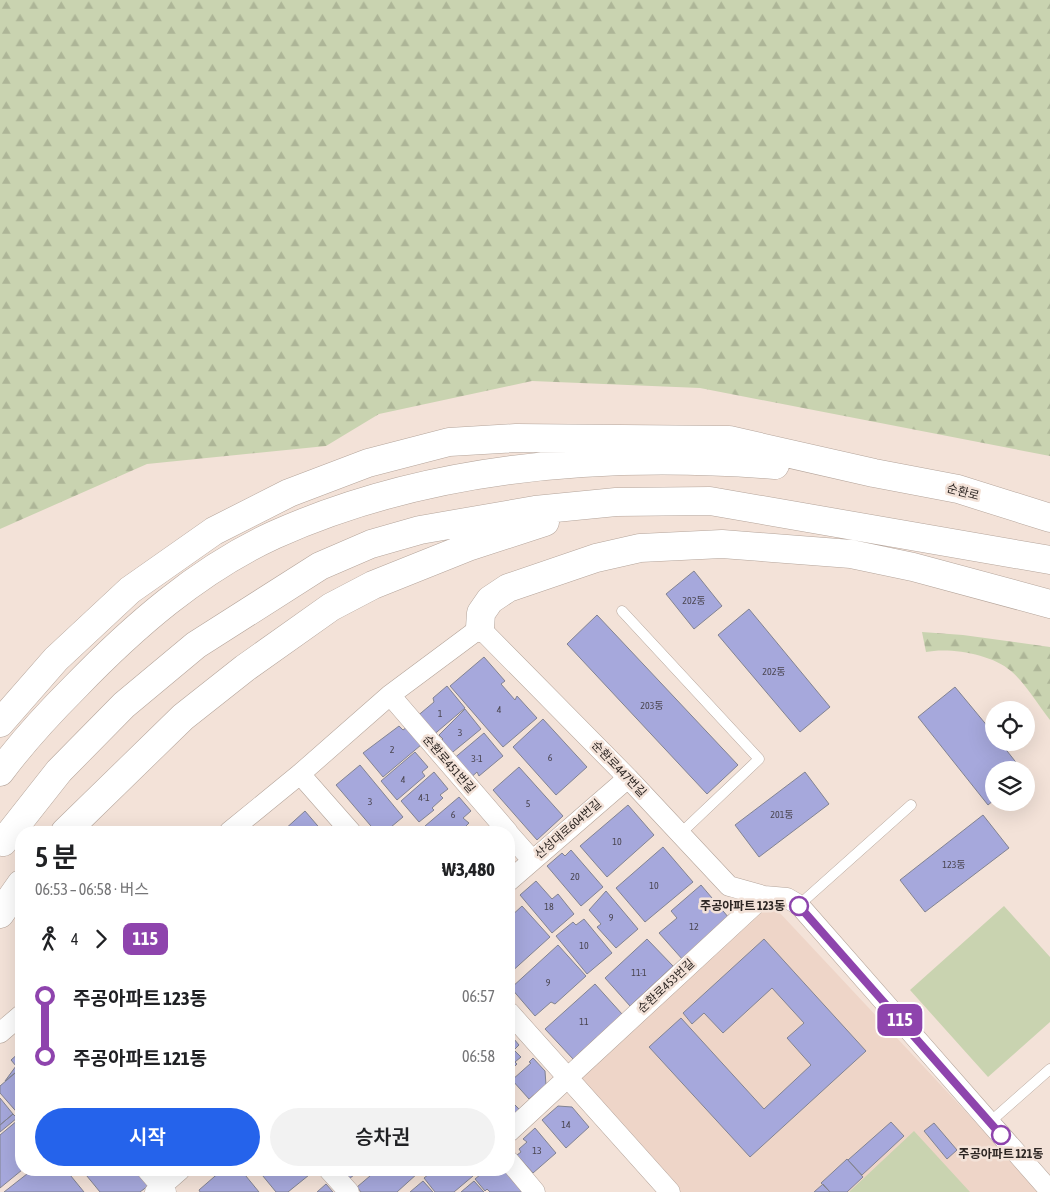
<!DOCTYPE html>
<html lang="ko">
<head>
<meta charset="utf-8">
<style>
  :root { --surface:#fff; --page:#f2f2f2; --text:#202124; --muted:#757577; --accent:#2563eb }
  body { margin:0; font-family:"Asap Condensed","Noto Sans KR",sans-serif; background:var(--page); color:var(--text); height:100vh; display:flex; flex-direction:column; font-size:19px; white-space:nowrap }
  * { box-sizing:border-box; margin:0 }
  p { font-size:16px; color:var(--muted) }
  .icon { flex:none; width:28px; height:28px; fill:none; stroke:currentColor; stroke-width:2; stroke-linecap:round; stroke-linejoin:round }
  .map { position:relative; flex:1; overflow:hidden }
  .side { position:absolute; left:15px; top:826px; width:500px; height:350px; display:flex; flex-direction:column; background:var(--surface); border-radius:20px; box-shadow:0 5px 20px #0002 }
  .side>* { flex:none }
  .badge { padding:0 10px; border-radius:8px; font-size:18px; line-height:32px }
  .buttons { position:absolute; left:985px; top:701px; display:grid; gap:10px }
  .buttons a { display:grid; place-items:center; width:50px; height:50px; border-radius:50%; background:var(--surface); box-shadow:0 5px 20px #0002; font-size:25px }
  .map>.badge { position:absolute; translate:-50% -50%; box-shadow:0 0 0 2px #fff }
  .legs { display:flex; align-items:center; gap:8px; height:55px; padding:0 20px; font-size:16px }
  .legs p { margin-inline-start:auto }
  .headline { display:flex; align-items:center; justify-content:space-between; height:85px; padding:0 20px }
  h1 { font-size:28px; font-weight:600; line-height:38px }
  .action { display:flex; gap:10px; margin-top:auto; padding:10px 20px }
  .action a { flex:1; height:58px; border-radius:30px; background:var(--accent); color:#fff; font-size:20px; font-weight:600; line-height:58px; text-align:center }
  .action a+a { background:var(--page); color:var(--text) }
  ul { padding:0 20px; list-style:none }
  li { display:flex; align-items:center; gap:18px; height:60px; font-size:19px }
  li i { display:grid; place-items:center; width:8px; height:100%; margin:0 6px; background:currentColor }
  li i::after { content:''; width:12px; height:12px; margin:-6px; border:4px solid; border-radius:50%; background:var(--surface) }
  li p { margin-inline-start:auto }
  li:first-child i { background:linear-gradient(#0000 50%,currentColor 0) }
  li:last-child i { background:linear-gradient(currentColor 50%,#0000 0) }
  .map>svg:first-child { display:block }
  .built { fill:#eed5c8 }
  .green { fill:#c9d3b0 }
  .forest { fill:url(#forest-firs) }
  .building { fill:#a6a8dc; stroke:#828392 }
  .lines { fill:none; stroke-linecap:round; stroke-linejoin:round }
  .lane-casing { stroke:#b4a49a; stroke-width:11 }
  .street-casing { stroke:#b4a49a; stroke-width:21 }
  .secondary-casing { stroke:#b4a49a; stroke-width:29 }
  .lane { stroke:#fff; stroke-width:10 }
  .street { stroke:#fff; stroke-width:20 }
  .secondary { stroke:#fff; stroke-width:28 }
  .line-1-casing { stroke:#fff; stroke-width:11 }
  .line-1 { stroke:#8e44ad; stroke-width:8 }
  .stop-1-dot { fill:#fff; stroke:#8e44ad; stroke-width:2.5 }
  .labels { text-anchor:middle; stroke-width:5; stroke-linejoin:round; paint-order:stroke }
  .number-label { font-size:10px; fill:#4b4651 }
  .street-label { font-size:12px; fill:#2d2623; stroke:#f3e2d8 }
  .stop-label { font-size:12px; font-weight:bold; fill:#2d2623; stroke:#f3e2d8; text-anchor:end }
</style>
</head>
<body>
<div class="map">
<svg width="1050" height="1192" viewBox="0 0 1050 1192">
  <defs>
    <pattern id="forest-firs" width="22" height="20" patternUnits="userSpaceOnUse" patternTransform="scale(1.25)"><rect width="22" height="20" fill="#c9d3b0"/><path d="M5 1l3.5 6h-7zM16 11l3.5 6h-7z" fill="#adb597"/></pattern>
  </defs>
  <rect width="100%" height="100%" fill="#f3e2d8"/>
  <path class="built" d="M764,896L1041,1192H670L568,1076Z"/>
  <path class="green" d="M1004,906L1050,957V1022L988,1077L910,990Z
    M914,1131L970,1192H849Z"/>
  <path class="forest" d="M0,0H1050V456L700,388L532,381L379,414L326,446L147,464L0,529Z
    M922,632L963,635L1050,647V720C1038,705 1026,684 1011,671C992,654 949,647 926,652Z"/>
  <path class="building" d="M694,571L722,606L694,629L666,594Z
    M749,609L830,707L800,732L718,635Z
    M597,615L738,765L707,794L567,644Z
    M484,657L505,681L501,684L515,700L517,696L537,718L503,747L450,686Z
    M447,686L465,708L431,737L415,718L434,702L433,698Z
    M955,687L994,734V742H1000L1022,770H994V800L988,805L918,717Z
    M465,709L481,729L448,756L438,743L443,739L439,735Z
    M543,719L587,767L556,795L513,747Z
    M399,726L403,730L407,727L421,745L383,777L363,753Z
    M484,733L503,756L479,776L477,772L468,780L452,760Z
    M415,752L428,767L422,772L425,776L397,800L381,781Z
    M360,765L403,817L385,832H376L336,785Z
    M519,767L563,816L537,840L493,790Z
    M434,772L448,789L440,795L443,798L432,808L434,810L419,822L401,801Z
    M805,772L829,804L759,857L735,825Z
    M459,797L471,811L463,818L469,823L466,826L472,832H431L425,826Z
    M628,805L654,835L607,877L580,846Z
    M305,811L323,832H284L283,831Z
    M983,815L1009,848L925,912L900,880Z
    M663,847L693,882L645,922L616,888Z
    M571,850L603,887L581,906L547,866L562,853L565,856Z
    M536,881L552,899L558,894L574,914L552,933L520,895Z
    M701,885L729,918L683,960L659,933L677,918L671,911Z
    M606,891L638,929L616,948L597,927L601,924L589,910Z
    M522,906L550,937L509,974V918Z
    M584,919L612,953L587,974L556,936L573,922L576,925Z
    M647,939L673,966L630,1006L605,978Z
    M764,939L866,1051L750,1157L649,1047L681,1018L764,1109L811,1065L787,1038L804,1023L772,988L723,1033L704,1013L692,1024L683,1013Z
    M558,945L586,976L555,1004L551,1002L535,1016L511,988Z
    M595,984L622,1014L573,1059L545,1029Z
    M509,1033L519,1045L514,1050L521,1057L515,1062L517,1064L509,1072Z
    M21,1051V1068L5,1081L16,1066L11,1060Z
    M533,1058L545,1071L546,1085L529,1099L512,1080L531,1063L529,1062Z
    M21,1068V1117L0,1093V1086Z
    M0,1098L13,1114L0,1125Z
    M509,1099L519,1109L509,1119Z
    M558,1106L572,1107L589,1127L566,1148L542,1120Z
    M13,1114L17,1118L0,1132V1125Z
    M18,1120L21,1124L22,1170L0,1188V1135Z
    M891,1122L904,1136L862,1175L848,1160Z
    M934,1123L957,1150L947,1159L924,1131Z
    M535,1128L556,1153L533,1173L517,1155L521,1152L519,1149L527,1142L523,1139Z
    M847,1159L863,1177L847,1192H830L821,1183Z
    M32,1170H66L84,1192H4Z
    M82,1170H135L148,1186L140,1192H100Z
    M211,1170H222L215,1176Z
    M222,1170H241L259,1192H200L199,1190Z
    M258,1170H312L314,1171L288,1192H276Z
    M342,1170H360L349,1179Z
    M377,1170H415L418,1173L397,1192H361L357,1187Z
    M434,1170H473L469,1174L473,1176L454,1192H435L424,1178Z
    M486,1170H506L522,1192H490L487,1189L485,1191L475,1179Z
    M423,1181L433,1192H410Z
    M474,1181L484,1192H461Z
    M326,1184L333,1192H317Z
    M823,1184L830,1192H814Z"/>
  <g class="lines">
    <defs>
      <path id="lane" d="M622,611L759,759L680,834
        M799,905L911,805
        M990,1122L1050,1069"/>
      <path id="street" d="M390,695L508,832
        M300,774L351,832
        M229,832L300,774L390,695L480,628L628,778L729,886L764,896L787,898L799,905L1050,1191
        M509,834L532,860
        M509,881L628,778
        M509,1012L670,1192
        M0,1033L21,1015
        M509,1132L764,896
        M509,1161L535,1192
        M147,1170L166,1192
        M329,1170L349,1192
        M155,1192L180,1170"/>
      <path id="secondary" d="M480,628L481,613L490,600L508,588L596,558L640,548L722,544L851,554L913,567L1050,604
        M0,723L56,659L130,590L214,531L289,493L368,463L449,442L516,438L729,440L874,473L958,489L1050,518
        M0,772C23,741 48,714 75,687C133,627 198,570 274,535C430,465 607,452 775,465
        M65,832L183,717L245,668L331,607L373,585L468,547L545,522
        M3,842L59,771L124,705L196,645L320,566L371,544L420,530L535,510L616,502L710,501L1050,560
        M0,914L21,884"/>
    </defs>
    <use href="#lane" class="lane-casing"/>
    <use href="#street" class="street-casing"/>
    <use href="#secondary" class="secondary-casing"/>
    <use href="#lane" class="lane"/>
    <use href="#street" class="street"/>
    <use href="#secondary" class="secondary"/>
  </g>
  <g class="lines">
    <defs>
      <path id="line-1" d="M799,906L1001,1135"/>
    </defs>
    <use href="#line-1" class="line-1-casing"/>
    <use href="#line-1" class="line-1"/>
  </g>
  <g class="stop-1-dot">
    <circle cx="799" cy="906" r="9"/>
    <circle cx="1001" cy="1135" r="9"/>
  </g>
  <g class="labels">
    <g class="number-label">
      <text x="694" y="604">202동</text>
      <text x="774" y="675">202동</text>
      <text x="652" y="709">203동</text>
      <text x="499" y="713">4</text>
      <text x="440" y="717">1</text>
      <text x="460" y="736">3</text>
      <text x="392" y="753">2</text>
      <text x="550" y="761">6</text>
      <text x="477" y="762">3-1</text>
      <text x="403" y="783">4</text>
      <text x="424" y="801">4-1</text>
      <text x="370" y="805">3</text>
      <text x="528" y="807">5</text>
      <text x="453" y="818">6</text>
      <text x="782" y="818">201동</text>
      <text x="617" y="845">10</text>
      <text x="954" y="868">123동</text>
      <text x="575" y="880">20</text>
      <text x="654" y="889">10</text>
      <text x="549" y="910">18</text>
      <text x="611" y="921">9</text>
      <text x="694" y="930">12</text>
      <text x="584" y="949">10</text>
      <text x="639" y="976">11-1</text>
      <text x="548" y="986">9</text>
      <text x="584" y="1025">11</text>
      <text x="566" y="1128">14</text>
      <text x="537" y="1154">13</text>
    </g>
    <g class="street-label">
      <text transform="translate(963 492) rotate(15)" y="4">순환로</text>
      <text transform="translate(449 764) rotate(49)" y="4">순환로451번길</text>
      <text transform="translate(619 769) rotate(46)" y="4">순환로447번길</text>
      <text transform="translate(568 829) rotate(-41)" y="4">산성대로604번길</text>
      <text transform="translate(666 986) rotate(-43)" y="4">순환로453번길</text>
    </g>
    <g class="stop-label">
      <text x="785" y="910">주공아파트 123동</text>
      <text x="1001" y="1158" text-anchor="middle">주공아파트 121동</text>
    </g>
  </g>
</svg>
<div class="buttons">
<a><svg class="icon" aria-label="locate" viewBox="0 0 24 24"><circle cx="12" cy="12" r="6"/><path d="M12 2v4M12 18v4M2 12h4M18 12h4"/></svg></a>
<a><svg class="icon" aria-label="layers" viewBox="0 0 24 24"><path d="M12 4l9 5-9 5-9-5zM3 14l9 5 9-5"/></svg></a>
</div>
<b class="badge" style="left:900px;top:1020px;background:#8e44ad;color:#fff">115</b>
<section class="side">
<div class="headline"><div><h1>5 분</h1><p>06:53 – 06:58 · 버스</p></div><b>₩3,480</b></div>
<div class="legs"><svg class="icon" aria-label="walk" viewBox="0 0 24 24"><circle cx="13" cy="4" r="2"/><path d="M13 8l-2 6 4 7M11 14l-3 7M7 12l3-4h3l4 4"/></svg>4<svg class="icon" aria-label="forward" viewBox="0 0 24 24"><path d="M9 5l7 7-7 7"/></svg><b class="badge" style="background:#8e44ad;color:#fff">115</b></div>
<ul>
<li><i style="color:#8e44ad"></i><b>주공아파트 123동</b><p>06:57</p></li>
<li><i style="color:#8e44ad"></i><b>주공아파트 121동</b><p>06:58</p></li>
</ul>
<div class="action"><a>시작</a><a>승차권</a></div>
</section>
</div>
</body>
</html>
